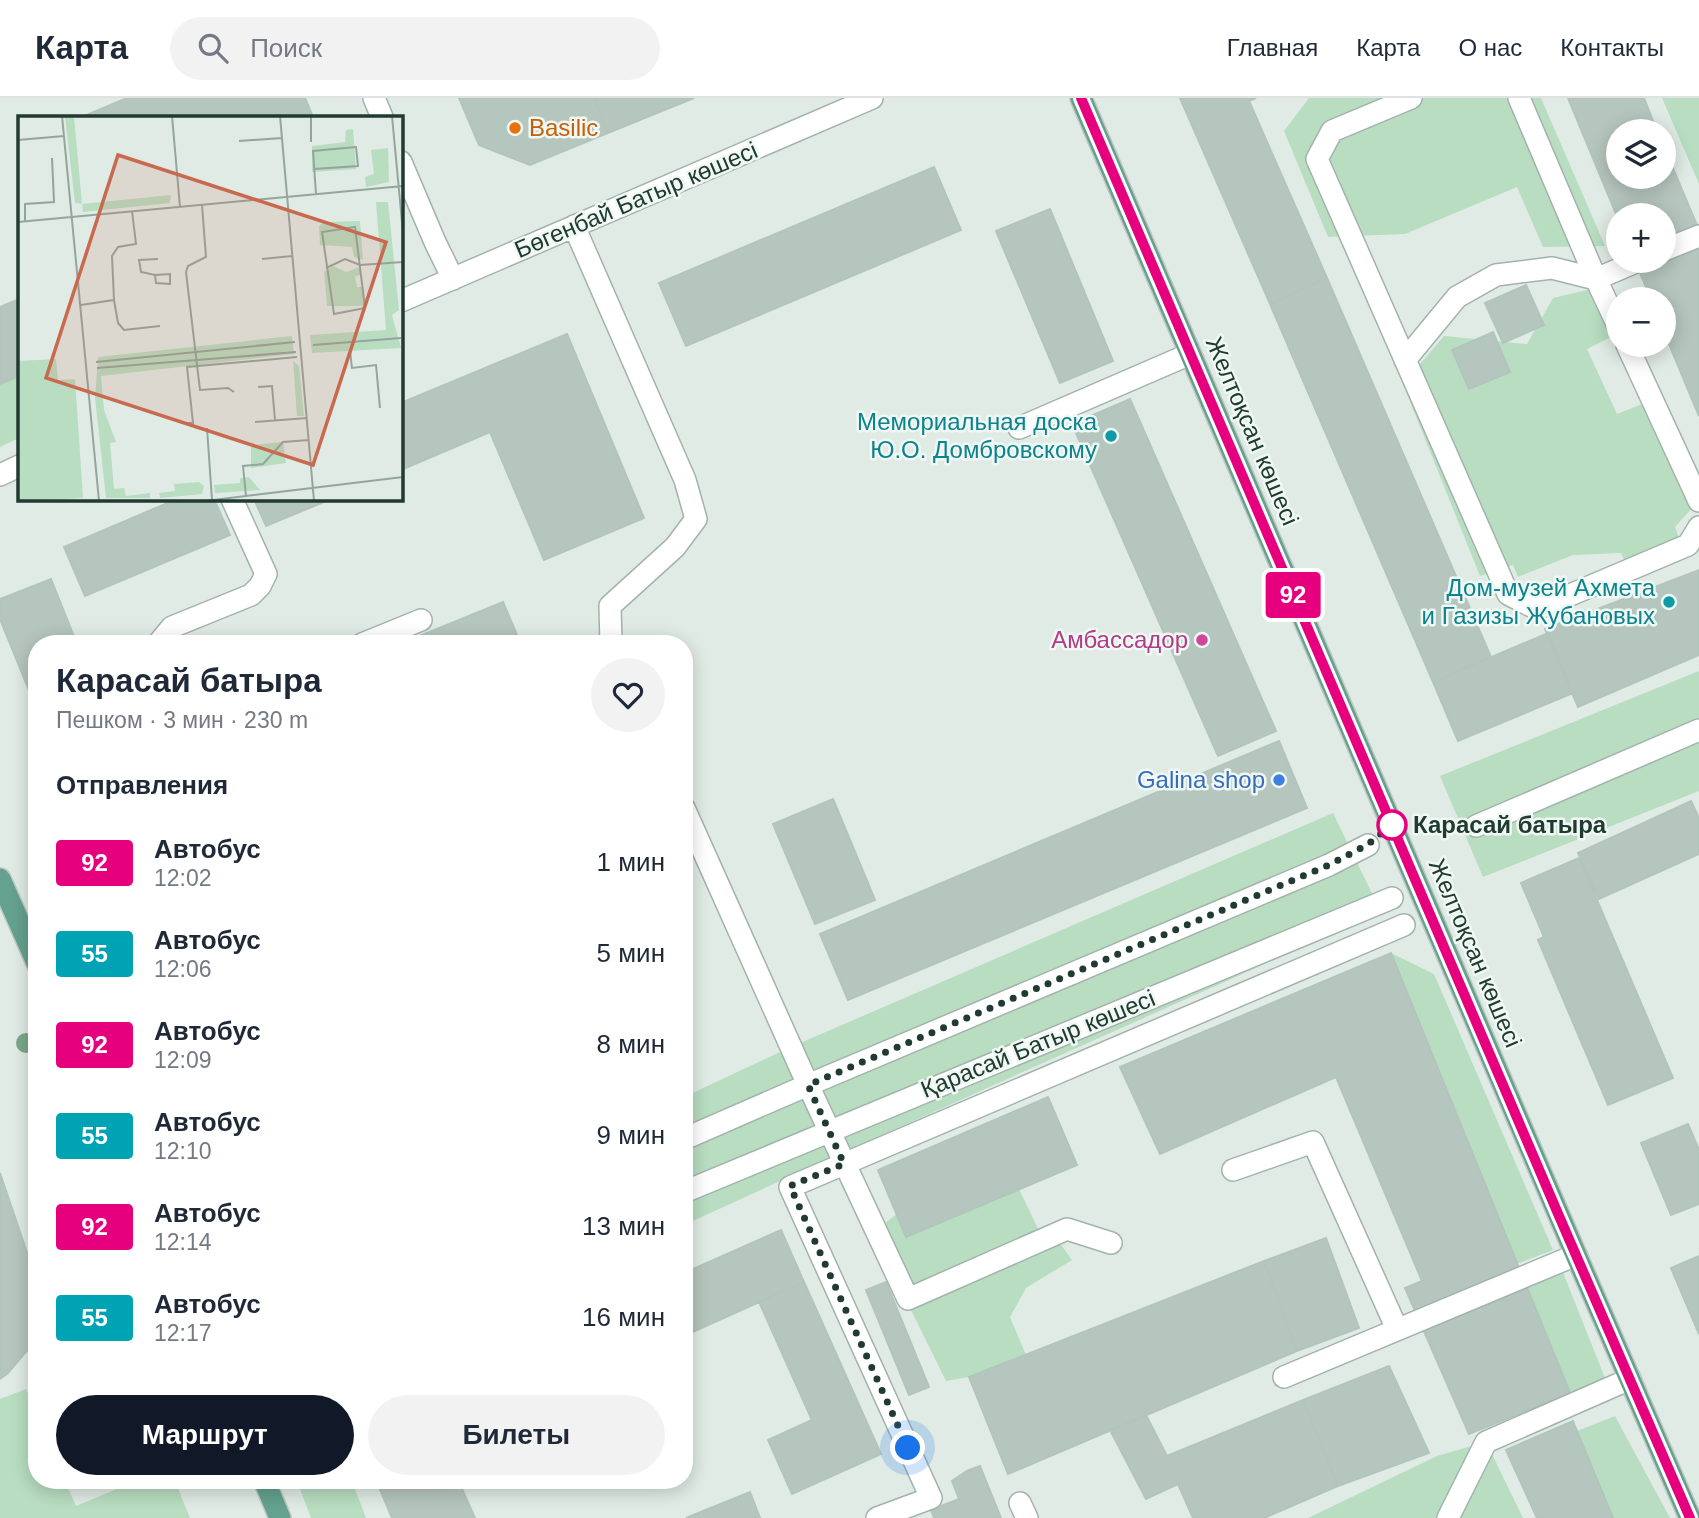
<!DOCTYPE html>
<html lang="ru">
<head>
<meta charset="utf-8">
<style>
  :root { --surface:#fff; --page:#f2f2f3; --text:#1f2937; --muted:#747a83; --line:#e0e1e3; --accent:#111827 }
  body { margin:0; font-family:Arial,sans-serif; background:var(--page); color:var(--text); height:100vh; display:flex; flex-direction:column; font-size:26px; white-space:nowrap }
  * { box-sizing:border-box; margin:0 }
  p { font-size:23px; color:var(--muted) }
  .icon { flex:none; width:38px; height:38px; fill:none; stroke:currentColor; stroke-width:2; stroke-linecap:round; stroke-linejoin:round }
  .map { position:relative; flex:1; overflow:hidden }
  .panel { position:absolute; left:28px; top:537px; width:665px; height:854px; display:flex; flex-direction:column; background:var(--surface); border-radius:28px; box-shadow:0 4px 18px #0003 }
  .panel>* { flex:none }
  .badge { padding:0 14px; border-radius:5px; font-size:24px; line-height:46px }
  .buttons { position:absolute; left:1606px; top:21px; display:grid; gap:14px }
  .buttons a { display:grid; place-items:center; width:70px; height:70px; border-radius:50%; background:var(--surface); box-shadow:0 4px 18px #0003; font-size:35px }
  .you { position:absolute; width:35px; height:35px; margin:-18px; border:5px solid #fff; border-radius:50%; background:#1a73e8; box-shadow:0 0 0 10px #1a73e833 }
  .map>.badge { position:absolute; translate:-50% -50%; box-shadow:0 0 0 4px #fff }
  h2 { padding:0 28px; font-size:26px; line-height:63px }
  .round { display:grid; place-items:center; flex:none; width:74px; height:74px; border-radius:37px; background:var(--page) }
  .head { display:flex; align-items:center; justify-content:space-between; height:119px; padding:0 28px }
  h1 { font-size:33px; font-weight:600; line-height:52px }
  .button { display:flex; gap:14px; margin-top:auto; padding:14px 28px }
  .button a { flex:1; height:80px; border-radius:42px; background:var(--accent); color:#fff; font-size:28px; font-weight:600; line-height:80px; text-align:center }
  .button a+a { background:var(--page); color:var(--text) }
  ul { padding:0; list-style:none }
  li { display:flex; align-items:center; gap:21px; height:91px; padding:0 28px }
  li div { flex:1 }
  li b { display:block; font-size:26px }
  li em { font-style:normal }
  li .badge { min-width:77px; font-weight:700; text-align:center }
  header { display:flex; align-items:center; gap:42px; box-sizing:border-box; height:98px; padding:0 35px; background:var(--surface); border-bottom:2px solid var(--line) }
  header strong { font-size:33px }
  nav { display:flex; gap:38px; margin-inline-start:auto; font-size:24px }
  .search { width:490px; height:63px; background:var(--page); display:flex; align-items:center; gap:18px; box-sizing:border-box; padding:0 24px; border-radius:38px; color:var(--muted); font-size:26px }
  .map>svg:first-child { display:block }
  .green { fill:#b8ddc0 }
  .building { fill:#b5c6be; stroke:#b2c5bc; stroke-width:2 }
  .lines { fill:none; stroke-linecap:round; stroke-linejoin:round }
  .minor-casing { stroke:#a3b3ac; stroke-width:24 }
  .major-casing { stroke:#c1c8c6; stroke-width:24 }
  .minor { stroke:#fff; stroke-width:21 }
  .major { stroke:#64a18e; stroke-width:21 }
  .tree { fill:#7ca88b }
  .line-casing { stroke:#fff; stroke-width:16 }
  .line { stroke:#e6007e; stroke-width:10 }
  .walk { stroke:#213b33; stroke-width:7; stroke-dasharray:0 12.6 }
  .food-dot { fill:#e8710a; stroke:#f0f8f4; stroke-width:2.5 }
  .culture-dot { fill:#0f9aa8; stroke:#f0f8f4; stroke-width:2.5 }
  .hotel-dot { fill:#d1479c; stroke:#f0f8f4; stroke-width:2.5 }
  .shop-dot { fill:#3f7fe0; stroke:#f0f8f4; stroke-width:2.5 }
  .stop-dot { fill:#fff; stroke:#e6007e; stroke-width:3.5 }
  .labels { text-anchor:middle; stroke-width:5; stroke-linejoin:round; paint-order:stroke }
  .food-label { font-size:24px; fill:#c56008; stroke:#f0f8f4; text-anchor:start }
  .street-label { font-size:24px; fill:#213b33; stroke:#f0f8f4 }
  .culture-label { font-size:24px; fill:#0d838f; stroke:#f0f8f4; text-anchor:end }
  .hotel-label { font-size:24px; fill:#b23c85; stroke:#f0f8f4; text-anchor:end }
  .shop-label { font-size:24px; fill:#366cbe; stroke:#f0f8f4; text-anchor:end }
  .stop-label { font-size:24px; font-weight:bold; fill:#213b33; stroke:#f0f8f4; text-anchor:start }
  .inset-road { fill:none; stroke:#94a59e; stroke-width:2 }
  .view { fill:#c9694f; fill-opacity:0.15; stroke:#c9694f; stroke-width:3.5 }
  .inset-edge { fill:none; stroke:#213b33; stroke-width:3.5 }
</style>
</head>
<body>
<header>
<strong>Карта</strong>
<div class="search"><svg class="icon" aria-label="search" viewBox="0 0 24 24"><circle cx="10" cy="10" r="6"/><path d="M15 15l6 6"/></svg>Поиск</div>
<nav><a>Главная</a><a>Карта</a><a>О нас</a><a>Контакты</a></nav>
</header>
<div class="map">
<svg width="1699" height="1420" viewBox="0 0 1699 1420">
  <rect width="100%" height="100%" fill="#e0ebe5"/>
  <path class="green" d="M1309,0H1541L1605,148L1543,149L1517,89L1405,136L1328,139L1284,33Z
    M1662,0H1699V86Z
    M1596,190L1619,235L1587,251L1617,316L1652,302L1692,410L1675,429L1680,442L1625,464L1621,455L1573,457L1518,479L1513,467L1480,478L1403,286L1444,238L1527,246L1553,200Z
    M19,278V340L0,349V286Z
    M1699,573V693L1483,779L1440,678Z
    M1333,715L1381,814L835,1058L684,1127V999L791,949Z
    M1391,855L1434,876L1553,1152L1517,1166Z
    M1019,1091L1040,1135L911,1193L881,1128L897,1116L906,1138Z
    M1059,1144L1072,1162L1026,1190L1010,1219L1026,1257L969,1279L946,1283L910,1210Z
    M1562,1172L1605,1280L1570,1295L1526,1188Z
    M26,1291L37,1317V1382L65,1383L76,1408L136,1383H175L190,1420H0V1301Z
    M1615,1318L1670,1420H1613L1577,1333Z
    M1486,1344L1523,1420H1308L1437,1358Z
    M297,1383H352L366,1420H311Z"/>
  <path class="building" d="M127,0H305L313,19H82Z
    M459,0H594L608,35L530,67L479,47Z
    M594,0H694L608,35Z
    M1180,0H1256L1249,3L1327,180L1270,206Z
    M1568,0H1644L1657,33H1619V79H1664V49L1699,132V318L1664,234V201H1651L1635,163H1664V117H1619V123Z
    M934,69L961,132L686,248L659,185Z
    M1050,111L1113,263L1060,285L996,133Z
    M1327,180L1491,559L1433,584L1270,206Z
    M1526,187L1544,227L1503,245L1485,205Z
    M19,201V278L0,286V209Z
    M1493,234L1510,274L1469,291L1452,252Z
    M567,236L644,420L544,462L490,334L401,372V305Z
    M1130,301L1276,633L1218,658L1072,326Z
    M177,401H214L230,437L85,498L64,449Z
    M254,401H331L266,428Z
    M1699,472V557L1578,609L1545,531Z
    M51,481L77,546H37V612L0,521V501Z
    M503,504L521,546H400Z
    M1548,535L1573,595L1458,643L1433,584Z
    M1279,643L1307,710L848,902L820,836Z
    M833,701L875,802L815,826L773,726Z
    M1691,703L1699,720V756L1599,801L1578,755Z
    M1579,760L1673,980L1608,1007L1538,842L1544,839L1521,785Z
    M1391,855L1570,1295L1469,1336L1405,1190L1422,1183L1336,979L1160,1056L1120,969Z
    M1048,999L1077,1067L906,1139L878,1072Z
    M1688,1026L1699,1052V1106L1671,1117L1641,1045Z
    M0,1075L37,1184V1241L8,1275L0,1281Z
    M781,1132L804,1184L684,1238V1175Z
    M1326,1140L1359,1230L1297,1253L1264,1163Z
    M1699,1158V1236L1671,1170Z
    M1264,1163L1297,1253L1008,1376L969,1279Z
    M804,1184L881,1356L792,1396L768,1342L812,1322L759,1204Z
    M886,1184L929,1289L909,1297L866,1192Z
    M1389,1268L1429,1355L1338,1388L1303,1302Z
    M1303,1302L1338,1388L1264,1420H1193L1178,1386L1146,1401L1110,1332L1146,1317L1167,1358Z
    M1573,1323L1577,1333L1613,1420H1537L1506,1352Z
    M980,1368L1001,1420H934L931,1412L959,1401L952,1383L967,1373Z
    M376,1382H458L475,1420H392Z
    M750,1394L760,1420H686Z"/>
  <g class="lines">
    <defs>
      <path id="minor" d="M374,0L382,19
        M1411,0L1332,33L1317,61L1508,496L1537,511L1688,447L1699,429
        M1519,0L1596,181L1619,230
        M401,64L435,144L453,181
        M574,128L685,382L696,421L675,449L610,508L611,546
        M1664,152L1699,138
        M401,203L872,0
        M1627,247L1699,403
        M1405,262L1457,199L1496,177L1552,170L1596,181L1638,163
        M1019,330L1190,256
        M0,377L19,368
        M158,546L172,529L251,497L260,488L266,476L232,401
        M362,546L421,522
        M684,710L808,987L908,1201L1067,1131L1111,1145
        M1476,728L1699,632
        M684,1041L808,987L1329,767L1368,747
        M1233,1072L1313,1044L1397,1231
        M684,1094L1392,800
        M1284,1279L1576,1157
        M1020,1405L1027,1420
        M877,1420L931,1400L790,1089L1404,827
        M1448,1420L1486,1344L1630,1281"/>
      <path id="major" d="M1081,0L1570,1143L1690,1420
        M0,781L37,865
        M264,1382L280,1420"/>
    </defs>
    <use href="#minor" class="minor-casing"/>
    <use href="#major" class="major-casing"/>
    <use href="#minor" class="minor"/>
    <use href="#major" class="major"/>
  </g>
  <circle class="tree" cx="26" cy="945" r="10"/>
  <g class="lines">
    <defs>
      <path id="line" d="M1081,0L1559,1118L1690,1420"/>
    </defs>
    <use href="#line" class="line-casing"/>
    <use href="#line" class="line"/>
    <path class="walk" d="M908,1350L790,1088L844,1066L808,987L1329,767L1367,747L1392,727"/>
  </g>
  <circle class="food-dot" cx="515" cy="30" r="7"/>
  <g class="culture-dot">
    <circle cx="1111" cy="338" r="7"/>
    <circle cx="1669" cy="504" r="7"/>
  </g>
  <circle class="hotel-dot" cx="1202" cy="542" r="7"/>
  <circle class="shop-dot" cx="1279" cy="682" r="7"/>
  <circle class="stop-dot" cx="1392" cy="727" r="14"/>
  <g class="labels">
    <g class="food-label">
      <text x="529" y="38">Basilic</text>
    </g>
    <g class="street-label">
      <text transform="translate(636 102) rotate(-23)" y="8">Бөгенбай Батыр көшесі</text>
      <text transform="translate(1252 333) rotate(67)" y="8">Желтоқсан көшесі</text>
      <text transform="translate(1475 855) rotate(67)" y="8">Желтоқсан көшесі</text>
      <text transform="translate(1038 946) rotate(-22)" y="8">Қарасай Батыр көшесі</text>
    </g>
    <g class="culture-label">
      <text x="1097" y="332">Мемориальная доска<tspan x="1097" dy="28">Ю.О. Домбровскому</tspan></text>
      <text x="1655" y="498">Дом-музей Ахмета<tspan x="1655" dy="28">и Газизы Жубановых</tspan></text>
    </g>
    <g class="hotel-label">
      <text x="1188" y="550">Амбассадор</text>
    </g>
    <g class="shop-label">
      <text x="1265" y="690">Galina shop</text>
    </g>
    <g class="stop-label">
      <text x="1413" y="735">Карасай батыра</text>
    </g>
  </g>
  <g transform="translate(18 18)">
    <rect width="385" height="385" fill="#e0ebe5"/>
    <path d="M47,0H56L64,88L153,79L152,87L65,96L64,88L57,87ZM335,13L338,53L294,56V30L327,26L328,14ZM370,32L371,66L348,71L347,61L356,58L353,34ZM358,86H370L381,194L374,199L383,232L294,237L292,219L368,214ZM342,105L345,144L336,141L334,131L302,129L301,110L306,106ZM315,150L328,156L342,151L343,159L337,160L339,171H345L346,190H309L306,156ZM274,220L276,238L83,260L86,294L98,326L92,327L96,373L106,372L108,380L132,377V382H88L77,282L80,241ZM38,243L40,264L57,263L65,382L0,385V245ZM275,245L281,250L286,300H279ZM265,326L268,347L233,352V329ZM231,361L242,374L197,377L196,369L222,367V362ZM181,366L186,370L184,378L142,382L141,377L157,375L156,368Z" fill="#b8ddc0"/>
    <path class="inset-road" d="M44,0L81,385M154,0L162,91M262,0L296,385M374,0L385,117M0,24L46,20M221,25L264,22M293,26V0M296,53L340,50L338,31L295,35L298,78M184,89L188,141L170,150L168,156L182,274L210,272L216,276M7,105V88L36,86L34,42M0,106L385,70M337,111L347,192L316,198L304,116ZM244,143L274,140M308,152L327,143L342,149L385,146M152,158V168L138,167L137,159ZM137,159L123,156L121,144L140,143M96,184L94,140L100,131L118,128L114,95M63,189L96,184L100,207L106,214L142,210M295,229L383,222M332,235L334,252L358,249L362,292M78,246L277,226M79,252L278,236M240,271L254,270L257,304M237,306L289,302M164,307H175L169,251L279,241M189,312L194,384M228,380L225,350L245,348L265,326L291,324M187,385L385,361"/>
    <path class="view" d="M100,39L368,126L295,349L28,262Z"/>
    <rect width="385" height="385" class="inset-edge"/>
  </g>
</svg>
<div class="buttons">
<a><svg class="icon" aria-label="layers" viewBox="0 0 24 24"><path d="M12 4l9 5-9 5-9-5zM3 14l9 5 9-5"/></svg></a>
<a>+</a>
<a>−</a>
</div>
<div class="you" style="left:908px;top:1350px"></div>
<b class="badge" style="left:1293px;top:497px;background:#e6007e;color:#fff">92</b>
<section class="panel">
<div class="head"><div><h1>Карасай батыра</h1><p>Пешком · 3 мин · 230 m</p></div><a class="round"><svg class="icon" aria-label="heart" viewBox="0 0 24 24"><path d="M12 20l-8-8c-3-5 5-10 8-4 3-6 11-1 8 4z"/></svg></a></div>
<h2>Отправления</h2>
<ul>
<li><span class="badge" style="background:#e6007e;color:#fff">92</span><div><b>Автобус</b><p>12:02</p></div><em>1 мин</em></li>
<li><span class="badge" style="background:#00a3b4;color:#fff">55</span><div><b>Автобус</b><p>12:06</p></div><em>5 мин</em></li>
<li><span class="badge" style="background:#e6007e;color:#fff">92</span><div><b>Автобус</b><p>12:09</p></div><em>8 мин</em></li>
<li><span class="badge" style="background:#00a3b4;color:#fff">55</span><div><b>Автобус</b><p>12:10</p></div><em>9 мин</em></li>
<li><span class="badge" style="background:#e6007e;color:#fff">92</span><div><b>Автобус</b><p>12:14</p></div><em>13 мин</em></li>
<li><span class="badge" style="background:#00a3b4;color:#fff">55</span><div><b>Автобус</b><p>12:17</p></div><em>16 мин</em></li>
</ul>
<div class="button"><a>Маршрут</a><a>Билеты</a></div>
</section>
</div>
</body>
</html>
